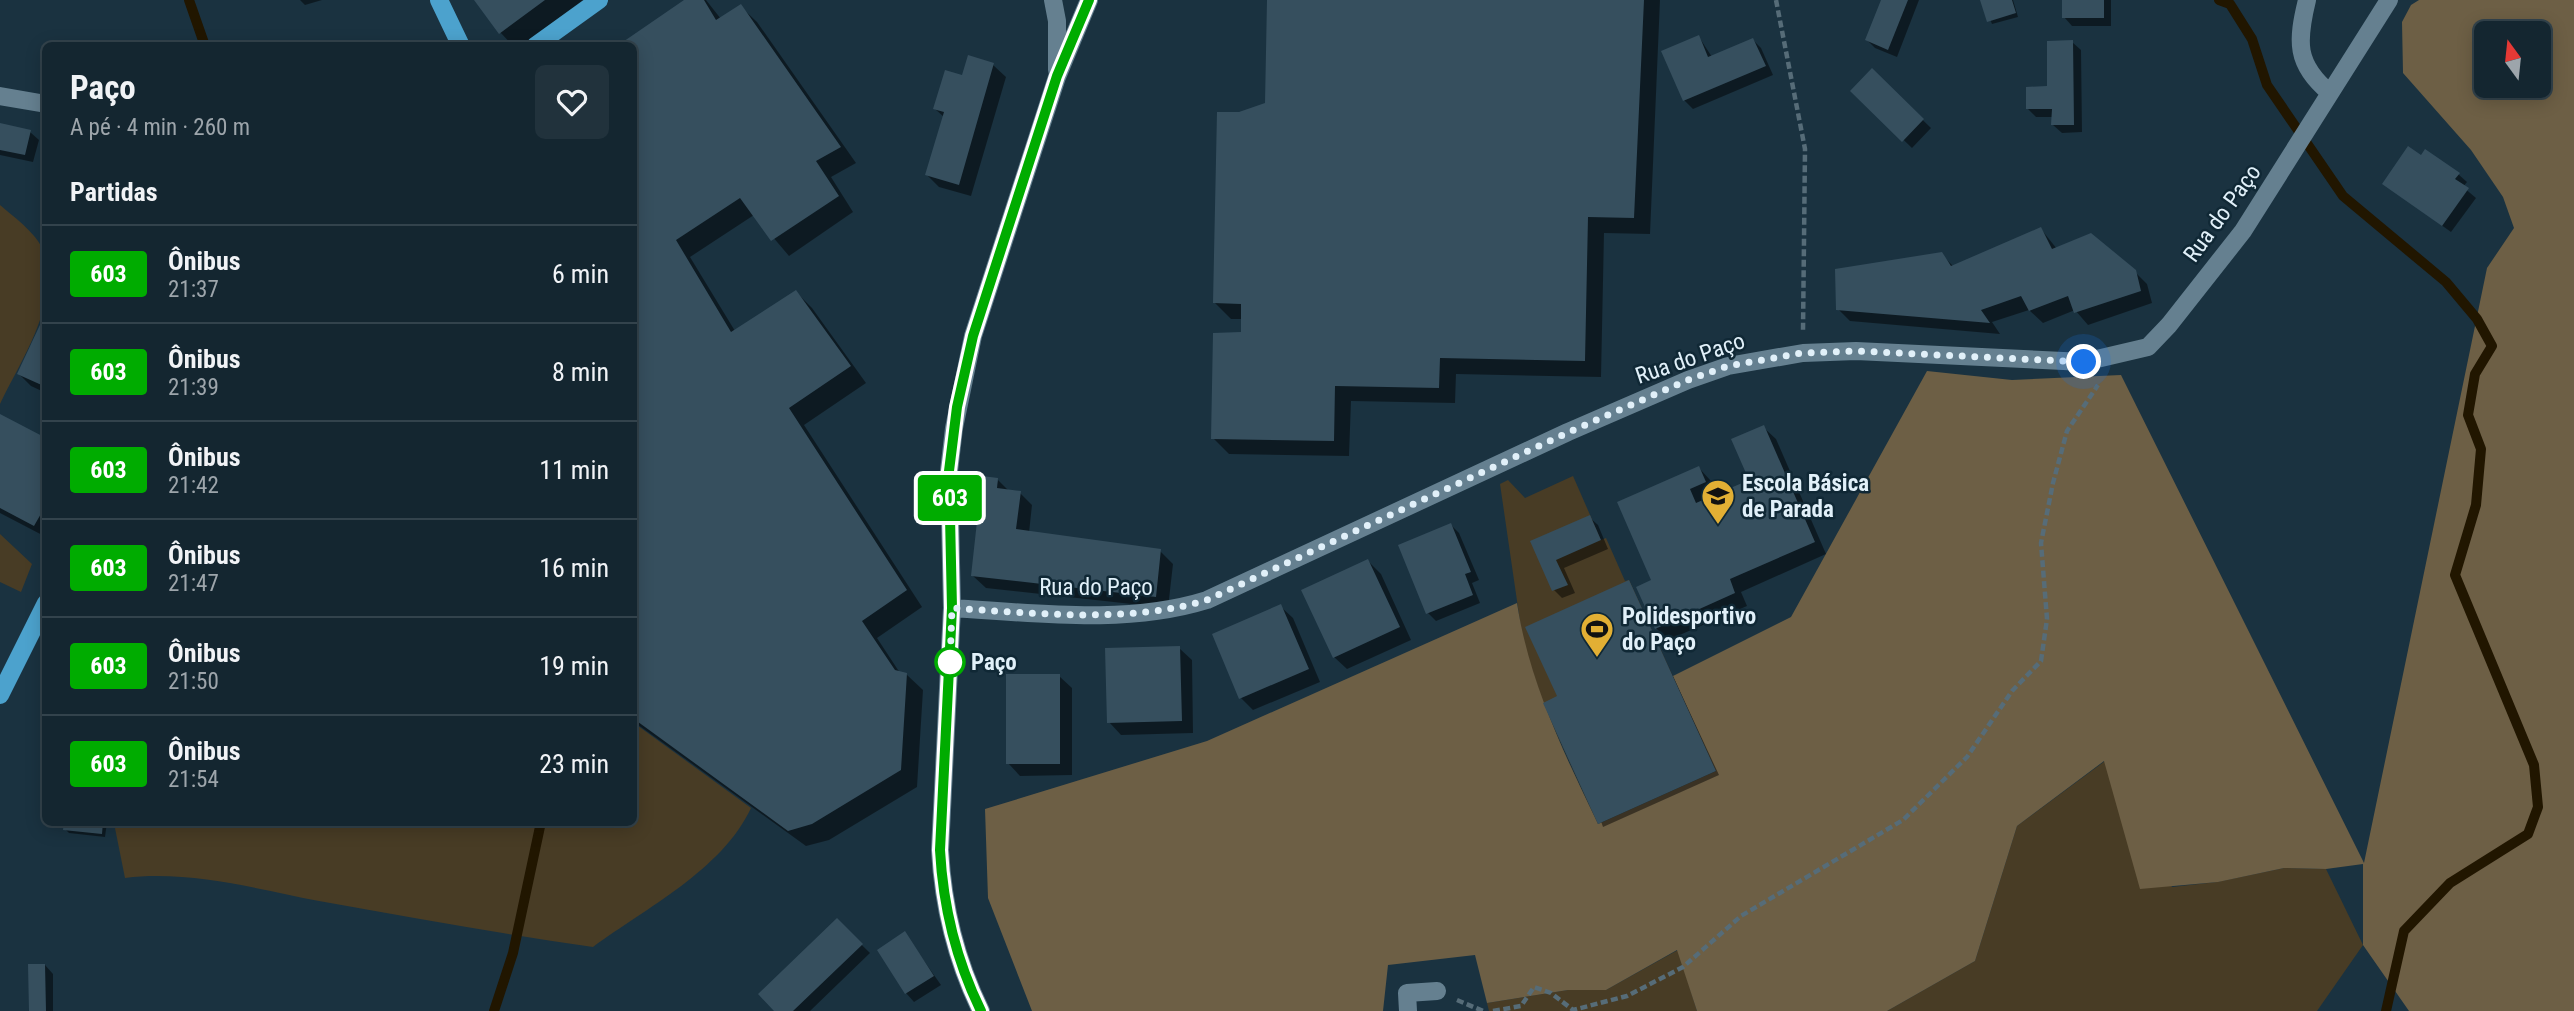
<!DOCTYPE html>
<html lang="pt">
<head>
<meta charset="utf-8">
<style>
  :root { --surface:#142630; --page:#21323c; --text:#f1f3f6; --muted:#9da5ab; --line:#33434c }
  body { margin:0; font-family:"Roboto Condensed",sans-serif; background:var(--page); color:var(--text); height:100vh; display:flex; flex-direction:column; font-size:26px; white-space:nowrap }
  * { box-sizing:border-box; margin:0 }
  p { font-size:23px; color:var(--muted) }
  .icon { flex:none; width:38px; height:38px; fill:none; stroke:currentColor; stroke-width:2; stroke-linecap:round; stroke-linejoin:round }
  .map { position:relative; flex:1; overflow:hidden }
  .drawer { position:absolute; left:42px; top:42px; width:595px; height:784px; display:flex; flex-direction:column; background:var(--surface); border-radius:10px; box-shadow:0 4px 18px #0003,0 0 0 2px var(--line) }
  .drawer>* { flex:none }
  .badge { padding:0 14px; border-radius:5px; font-size:24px; line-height:46px }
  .needle { width:46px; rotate:345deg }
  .tools { position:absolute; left:2474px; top:21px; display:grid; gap:14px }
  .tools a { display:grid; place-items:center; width:77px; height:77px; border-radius:10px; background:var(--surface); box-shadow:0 4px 18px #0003,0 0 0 2px var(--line); font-size:35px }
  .you { position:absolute; width:35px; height:35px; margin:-18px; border:5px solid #fff; border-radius:50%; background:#1a73e8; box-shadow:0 0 0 10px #1a73e833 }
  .map>.badge { position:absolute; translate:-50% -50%; box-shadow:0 0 0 4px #fff }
  h2 { padding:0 28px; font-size:26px; line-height:63px }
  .round { display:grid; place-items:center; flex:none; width:74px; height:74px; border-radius:10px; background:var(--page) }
  .overview { display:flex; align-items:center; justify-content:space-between; height:119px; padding:0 28px }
  h1 { font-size:33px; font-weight:700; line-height:52px }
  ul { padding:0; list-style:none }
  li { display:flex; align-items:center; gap:21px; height:98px; padding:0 28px; border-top:2px solid var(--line) }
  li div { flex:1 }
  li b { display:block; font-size:26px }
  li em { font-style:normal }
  li .badge { min-width:77px; font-weight:700; text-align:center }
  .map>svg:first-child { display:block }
  .green { fill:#483c25 }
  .forest { fill:#6d5f45; fill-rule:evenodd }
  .shadow { fill:#0007 }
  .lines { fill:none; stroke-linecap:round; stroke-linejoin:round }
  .stream { stroke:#211600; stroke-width:10 }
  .building { fill:#364f5e }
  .path { stroke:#566c78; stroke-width:4.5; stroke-dasharray:7 3.5; stroke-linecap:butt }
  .minor { stroke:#658090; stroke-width:18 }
  .major { stroke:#4ca2cd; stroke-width:18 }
  .line-casing { stroke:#fff; stroke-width:16 }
  .line { stroke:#00ac00; stroke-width:10 }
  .walk { stroke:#e1f0f9; stroke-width:7; stroke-dasharray:0 12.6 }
  .stop-dot { fill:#fff; stroke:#00ac00; stroke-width:3.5 }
  .labels { text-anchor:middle; stroke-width:5; stroke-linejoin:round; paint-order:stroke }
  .street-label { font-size:23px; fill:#e1f0f9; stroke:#102835 }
  .poi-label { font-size:23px; font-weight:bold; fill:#e1f0f9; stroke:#102835; text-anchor:start }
  .stop-label { font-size:23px; font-weight:bold; fill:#e1f0f9; stroke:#102835; text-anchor:start }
</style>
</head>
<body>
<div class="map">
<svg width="2574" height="1011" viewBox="0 0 2574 1011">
  <rect width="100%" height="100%" fill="#1a3240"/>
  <path class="green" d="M0,205C16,219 41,236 46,258C57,308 21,360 0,404Z
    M1573,476L1601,540L1606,538L1625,581L1629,580L1716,771L1598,824L1543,703L1523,642L1500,484L1508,480L1525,498Z
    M0,534L32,564L21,592L0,582Z
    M634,723L751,808C722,870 646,908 593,947C501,934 410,917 319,901C257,889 189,870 125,878L114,823L634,822Z
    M2105,761L2172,887L2217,882L2284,868L2326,869L2363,945L2317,1011H1887L1975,961L2017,826Z
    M1678,950L1697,1011H1489L1487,1003L1568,990H1606Z"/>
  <path class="forest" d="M2419,0H2574V1011H2409L2363,945V864L2326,869L2284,868L2218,882L2140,889L2104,761L2017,826L1975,961L1887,1011H1697L1677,950L1606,990H1568L1487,1003L1475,955L1388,965L1383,1011H1032L988,898L985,809L1207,741L1517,603C1529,682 1564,753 1598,824L1716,771L1673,676L1791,617L1927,371L2012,380L2121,375L2364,863L2487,268L2514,228L2503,197L2471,150L2403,73L2402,22L2411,5ZM2487,33H2539V86H2487Z"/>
  <path class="shadow" d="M300,0H322L305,5Z
    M477,0H583L521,46H513L500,32Z
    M687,0H706L721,19L740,6L757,22L856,163L831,177L853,212L789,256L754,215L690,257L735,331L796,292L812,308L866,383L804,425L922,607L877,638L900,673L906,674L923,690L917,787L829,840L806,846L634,722V46Z
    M1268,0H1660L1650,234L1604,233L1601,377L1456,374L1455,403L1351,401L1349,456L1229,454L1213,438L1242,333L1243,319H1231L1215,303L1239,113L1266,104Z
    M1883,0H1919L1897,57L1875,48L1867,40Z
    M1982,0H2013L2018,17L1992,24Z
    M2064,0H2111V26H2072L2064,17Z
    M1699,37L1712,57L1753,40L1761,48L1773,75L1693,109L1684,100Z
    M2072,42L2081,50L2082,132L2062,133L2053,125V117H2036L2028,109L2049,88Z
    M993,65L1006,77L971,196L939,187L927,175L944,117L935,109L964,78Z
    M1872,71L1931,128L1912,148L1853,91Z
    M0,125L30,132L39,140L33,162L0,155Z
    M2458,174L2467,182L2463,187L2476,198L2451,232L2384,184Z
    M2041,229L2057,249L2134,271L2147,284L2152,303L2088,325L2075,310L2043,323L2029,310L1992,322L2000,334L1850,321L1838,309L1941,254L1954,267Z
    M46,317V393L31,386L19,374Z
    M0,416L46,440V537L0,513Z
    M1763,427L1776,439L1826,554L1741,592L1747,606L1668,640L1656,628L1654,581L1620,503L1699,468L1711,481L1717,495L1751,481Z
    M998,480L1010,492L1020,493L1032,505L1029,533L1160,551L1173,564L1168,608L986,588L973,576Z
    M1589,517L1598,525L1608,549L1564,568L1575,593L1562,598L1554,590L1532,542Z
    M1451,525L1459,533L1479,580L1472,583L1480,603L1436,621L1428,613Z
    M1368,561L1381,574L1411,640L1347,669L1334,657Z
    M1629,582L1719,775L1603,827L1559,697Z
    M1280,606L1293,618L1320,682L1253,710L1241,698Z
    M1179,648L1192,660L1193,733L1121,735L1109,722Z
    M1059,676L1072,688V775L1020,776L1008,763Z
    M66,822H107L105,837L69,833L65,829Z
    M837,921L870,953L810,1011H777Z
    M905,934L941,985L914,1002L906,993Z
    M45,965L53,974V1011H30Z"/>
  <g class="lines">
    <path class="stream" d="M189,0L205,46
      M2219,0L2230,4L2252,39L2267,85L2343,196L2446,282L2477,319L2492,346L2475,374L2468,415L2481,449L2476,505L2455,575L2534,765L2538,807L2528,834L2450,883L2404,931L2386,1011
      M494,1011L513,953L541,822"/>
  </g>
  <path class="building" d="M474,0H545L499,34Z
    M684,0H704L716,20L741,4L841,147L816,161L839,196L771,241L740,198L676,240L731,332L796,290L851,366L789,408L907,590L862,621L895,670L907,673L901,770L812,824L788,831L634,719V46H617Z
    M1267,0H1644L1634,218L1588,217L1585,361L1440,358L1439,388L1335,386L1334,441L1211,439L1213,333L1241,332V304L1213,303L1217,112H1239L1265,103Z
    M1881,0H1908L1888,50L1865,40Z
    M1980,0H2012L2016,13L1987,22Z
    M2062,0H2104V18H2062Z
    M1699,35L1708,57L1753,38L1766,66L1683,101L1661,51Z
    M2073,40L2074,125H2051L2052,109H2026V87L2047,86V41Z
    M968,55L994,63L959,185L925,175L944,112L933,109L945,70L962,75Z
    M1872,68L1924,119L1902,142L1850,91Z
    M0,123L31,130L25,155L0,150Z
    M2408,146L2421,155L2425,149L2460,173L2455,179L2469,188L2442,226L2382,184Z
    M2041,227L2052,249L2091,233L2136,270L2141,291L2074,313L2068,296L2029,311L2021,296L1981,310L1990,323L1836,310L1835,269L1942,252L1951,266Z
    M46,312V387L17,374Z
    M0,414L46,438V505L34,526L0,508Z
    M1764,425L1815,542L1730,579L1735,593L1655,629L1636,587L1651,580L1617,502L1699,466L1706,482L1690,489L1696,503L1749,480L1731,439Z
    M982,476L998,478L997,488L1021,491L1016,529L1161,549L1156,597L971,576Z
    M1590,515L1601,540L1556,560L1568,585L1552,591L1530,541Z
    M1451,523L1471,572L1465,574L1473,595L1426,614L1398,545Z
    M1368,559L1400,627L1333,658L1301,590Z
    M1629,580L1716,771L1598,824L1543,703L1557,696L1525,627Z
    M1281,604L1309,669L1239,699L1212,634Z
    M1180,646L1182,721L1107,723L1105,648Z
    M1006,674H1060V764H1006Z
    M64,822H103L102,834L63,830Z
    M837,918L863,944L793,1011H774L758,994Z
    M905,931L934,976L905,994L877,950Z
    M28,964H45L46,1011H29Z"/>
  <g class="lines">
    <path class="path" d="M1776,0L1805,149L1803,331
      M1457,1000L1483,1011
      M1493,1011L1521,1006L1534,987L1551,993L1573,1010L1627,996L1683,967L1741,916L1903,820L1967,757L2012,691L2041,661L2047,619L2041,543L2053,483L2067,431L2098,385"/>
    <path class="minor" d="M1053,0L1057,21V70
      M2307,0C2297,41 2295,64 2330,93
      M0,96L46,104
      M952,608C1035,613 1127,625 1207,600L1568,432L1688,380L1728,366L1803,353L1856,351L2084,362L2148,347L2169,325L2243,231L2389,0
      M981,1011C956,960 943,906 940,850L952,608L949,471L954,428L973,336L1057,77L1089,0
      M1408,1011L1407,993L1437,991"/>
    <path class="major" d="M439,0L461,46
      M535,46L599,0
      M0,695L46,603"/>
  </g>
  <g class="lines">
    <defs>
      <path id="line" d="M981,1011C956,960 943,906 940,850L952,608L949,471L957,407L973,336L1057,76L1089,0"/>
    </defs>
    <use href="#line" class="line-casing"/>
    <use href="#line" class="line"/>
    <path class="walk" d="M950,662V664L952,608C1033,613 1129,624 1207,600L1569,432L1688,380L1728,366L1802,353L1856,351L2084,362"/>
  </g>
  <defs>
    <symbol id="school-pin" viewBox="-11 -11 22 30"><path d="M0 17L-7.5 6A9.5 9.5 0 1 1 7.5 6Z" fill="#e2af34" stroke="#102835"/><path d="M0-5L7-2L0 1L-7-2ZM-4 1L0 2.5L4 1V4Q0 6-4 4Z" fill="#111"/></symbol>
    <symbol id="stadium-pin" viewBox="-11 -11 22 30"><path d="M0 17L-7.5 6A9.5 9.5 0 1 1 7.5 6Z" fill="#e2af34" stroke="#102835"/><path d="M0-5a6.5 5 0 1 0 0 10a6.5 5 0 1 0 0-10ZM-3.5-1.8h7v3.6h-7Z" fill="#111"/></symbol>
  </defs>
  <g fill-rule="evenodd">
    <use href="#school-pin" x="1699" y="477" width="38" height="52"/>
    <use href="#stadium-pin" x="1578" y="610" width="38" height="52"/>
  </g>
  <circle class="stop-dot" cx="950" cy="662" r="14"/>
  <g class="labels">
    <g class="street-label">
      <text transform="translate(2222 213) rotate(-54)" y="8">Rua do Paço</text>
      <text transform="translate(1690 358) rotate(-19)" y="8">Rua do Paço</text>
      <text x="1096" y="595">Rua do Paço</text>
    </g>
    <g class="poi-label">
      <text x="1742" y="491">Escola Básica<tspan x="1742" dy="26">de Parada</tspan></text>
      <text x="1622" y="624">Polidesportivo<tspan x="1622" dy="26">do Paço</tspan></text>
    </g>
    <g class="stop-label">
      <text x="971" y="670">Paço</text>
    </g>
  </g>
</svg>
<div class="tools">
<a><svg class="needle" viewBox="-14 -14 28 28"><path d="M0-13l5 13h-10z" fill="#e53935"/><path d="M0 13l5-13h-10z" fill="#9da5ab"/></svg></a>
</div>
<div class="you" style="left:2084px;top:362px"></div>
<b class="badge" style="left:950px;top:498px;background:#00ac00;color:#fff">603</b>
<section class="drawer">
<div class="overview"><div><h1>Paço</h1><p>A pé · 4 min · 260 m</p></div><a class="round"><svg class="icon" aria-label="heart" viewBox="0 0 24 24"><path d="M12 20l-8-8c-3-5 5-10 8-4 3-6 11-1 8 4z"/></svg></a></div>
<h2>Partidas</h2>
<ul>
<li><span class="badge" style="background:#00ac00;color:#fff">603</span><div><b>Ônibus</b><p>21:37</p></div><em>6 min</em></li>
<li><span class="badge" style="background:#00ac00;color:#fff">603</span><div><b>Ônibus</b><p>21:39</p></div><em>8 min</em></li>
<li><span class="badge" style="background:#00ac00;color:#fff">603</span><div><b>Ônibus</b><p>21:42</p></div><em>11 min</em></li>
<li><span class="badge" style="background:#00ac00;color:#fff">603</span><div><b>Ônibus</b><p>21:47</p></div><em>16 min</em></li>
<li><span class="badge" style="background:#00ac00;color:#fff">603</span><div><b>Ônibus</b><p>21:50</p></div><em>19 min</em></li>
<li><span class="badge" style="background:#00ac00;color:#fff">603</span><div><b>Ônibus</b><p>21:54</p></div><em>23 min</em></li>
</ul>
</section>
</div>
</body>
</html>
